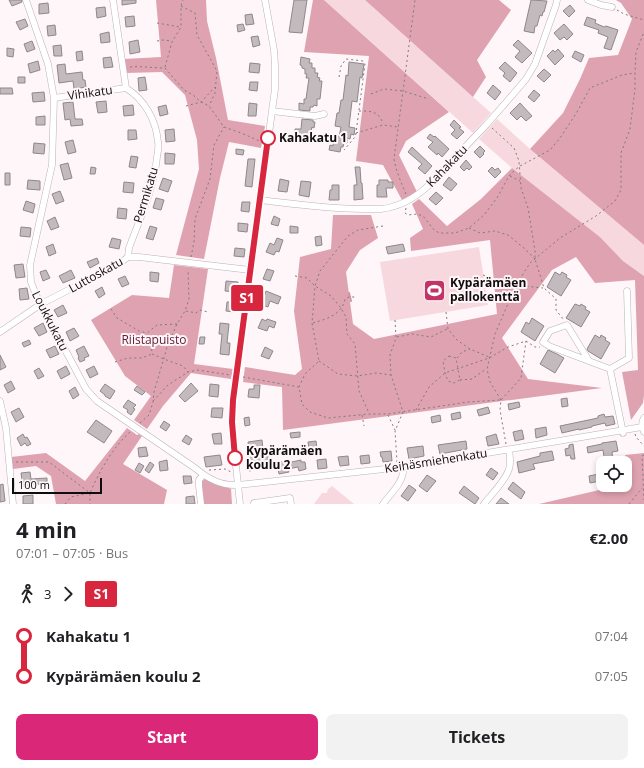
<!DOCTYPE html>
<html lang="en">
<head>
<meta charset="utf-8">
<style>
  :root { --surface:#fff; --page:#f2f2f2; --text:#202124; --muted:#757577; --accent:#db2777 }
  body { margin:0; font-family:"Open Sans",sans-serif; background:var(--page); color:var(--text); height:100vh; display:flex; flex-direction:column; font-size:15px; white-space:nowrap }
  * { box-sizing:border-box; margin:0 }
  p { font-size:13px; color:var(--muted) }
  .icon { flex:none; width:22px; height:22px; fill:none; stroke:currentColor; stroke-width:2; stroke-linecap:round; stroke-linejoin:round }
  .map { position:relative; height:504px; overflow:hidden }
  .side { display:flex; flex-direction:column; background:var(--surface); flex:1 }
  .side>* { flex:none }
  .badge { padding:0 8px; border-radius:3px; font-size:14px; line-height:26px }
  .tools { position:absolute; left:596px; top:456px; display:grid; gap:8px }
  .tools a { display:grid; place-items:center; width:36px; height:36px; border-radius:8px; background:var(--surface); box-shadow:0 2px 6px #0003; font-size:20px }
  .scale { position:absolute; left:12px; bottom:10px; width:90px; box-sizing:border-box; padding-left:4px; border:2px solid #0f0c0d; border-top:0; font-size:11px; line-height:14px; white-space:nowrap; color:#0f0c0d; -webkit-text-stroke:3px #fef6f8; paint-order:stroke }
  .map>.badge { position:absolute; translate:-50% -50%; box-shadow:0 0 0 2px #fff }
  .legs { display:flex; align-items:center; gap:6px; height:44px; padding:0 16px; font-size:13px }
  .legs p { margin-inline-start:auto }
  .headline { display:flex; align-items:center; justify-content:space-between; height:68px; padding:0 16px }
  h1 { font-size:22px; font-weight:700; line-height:30px }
  .primary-button { display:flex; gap:8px; margin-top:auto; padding:8px 16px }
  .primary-button a { flex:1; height:46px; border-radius:8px; background:var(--accent); color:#fff; font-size:16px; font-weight:700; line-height:46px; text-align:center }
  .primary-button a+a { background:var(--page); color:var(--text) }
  ul { padding:0 16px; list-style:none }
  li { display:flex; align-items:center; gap:14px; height:40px; font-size:15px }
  li i { display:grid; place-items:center; width:6px; height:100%; margin:0 5px; background:currentColor }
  li i::after { content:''; width:10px; height:10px; margin:-5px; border:3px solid; border-radius:50%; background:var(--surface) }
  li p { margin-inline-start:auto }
  li:first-child i { background:linear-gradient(#0000 50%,currentColor 0) }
  li:last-child i { background:linear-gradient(currentColor 50%,#0000 0) }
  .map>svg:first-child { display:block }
  .green { fill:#f8d8df }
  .forest { fill:#dfa2b1 }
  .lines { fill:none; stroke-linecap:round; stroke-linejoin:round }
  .stream { stroke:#cf93a2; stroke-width:2 }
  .building { fill:#c2babc; stroke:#8f888a }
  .minor-casing { stroke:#bab2b4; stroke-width:7 }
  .path { stroke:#807a7c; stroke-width:1; stroke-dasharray:2 3; stroke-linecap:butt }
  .minor { stroke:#fff; stroke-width:6 }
  .line-1-casing { stroke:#fff; stroke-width:9 }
  .line-1 { stroke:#d7263d; stroke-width:6 }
  .stop-1-dot { fill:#fff; stroke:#d7263d; stroke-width:2 }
  .labels { text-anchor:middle; stroke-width:4; stroke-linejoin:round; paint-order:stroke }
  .street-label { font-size:12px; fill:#0f0c0d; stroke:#fef6f8 }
  .stop-label { font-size:12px; font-weight:bold; fill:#0f0c0d; stroke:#fef6f8; text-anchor:start }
  .poi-label { font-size:12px; font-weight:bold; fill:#0f0c0d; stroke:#fef6f8; text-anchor:start }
  .park-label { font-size:12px; fill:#621b34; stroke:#fef6f8 }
</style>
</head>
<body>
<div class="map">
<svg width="644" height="504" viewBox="0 0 644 504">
  <rect width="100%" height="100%" fill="#fef6f8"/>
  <path class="green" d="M324,0H365L491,113L473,133Z
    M497,119L530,149L644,245V276L623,261L600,237L512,168L479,139Z
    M479,247L488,305L390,321L380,262Z
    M332,486L354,504H314L322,493H327L328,489Z"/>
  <path class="forest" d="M156,0H206L207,21L216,58L228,120L265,126L261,148L229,142L220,178L204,259L176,255L199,169L197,140L185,95L162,72L126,73L124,59L161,57Z
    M313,0H324L449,112L406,141L399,155L417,192L402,200L383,165L356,161L369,56L304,52Z
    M365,0H499L511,10L477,60L486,77L473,97Z
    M616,0H644V245L530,149L563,113L580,79L589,58L618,55L632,19L621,3Z
    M512,168L600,237L623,261L644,276V395L643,403L631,420L622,372L638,370L635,280L595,283L576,257L552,270L502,338L528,379L602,388L283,430L282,387L243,382L245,367L295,375L302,369L294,311L300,257L331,249L333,215H371L378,238L360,250L346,272L353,324L374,339L497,314L490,240L411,251L410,238L423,229L412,204L419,199L447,226L481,199Z
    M174,265L208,269L194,364L233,369L231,379L191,373L163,406L147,429L134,420L151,396L125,376L91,320L132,295L169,298Z
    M127,428L137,435L139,434L142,436L123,464L167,490L164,504H56L51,476L36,466L13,469L11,457L46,453L85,481Z
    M644,453V504H539L621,485H625V484L627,483L625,455Z
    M205,479L231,489L232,504H204L201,482Z"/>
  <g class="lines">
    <path class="stream" d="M349,293L351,301"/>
  </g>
  <path class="building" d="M9,0H22V2L12,6Z
    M122,0H136V3L122,5Z
    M294,0H307L302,33L289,32Z
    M531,0L547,1L544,12H543L542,16L540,15L537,26H535L534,33L524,31Z
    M48,3L49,13L39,14V4Z
    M570,5L575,11L569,17L563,11Z
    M105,7L106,16L97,18L96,8Z
    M252,14L254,24L246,25L245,15Z
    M134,16L135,26L126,27L125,17Z
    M587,17L596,20L595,23L604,27L606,26L618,30L611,50L604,48L608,37L598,33L599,30L584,25Z
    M25,19L28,26L20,30L16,22Z
    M243,24L245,30L238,32L237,25Z
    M564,24L573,34L567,40L564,37L560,40L554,33Z
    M55,25L56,35L48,36L47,26Z
    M109,32L110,42L101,43L100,34Z
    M258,36L260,45L253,47L251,37Z
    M138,40L140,52L130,54L129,42Z
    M518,40L532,53L522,63L515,57L520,51L513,45Z
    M32,41L35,49L27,52L24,44Z
    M61,45L62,56H54L53,46Z
    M7,48L14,49L13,57L7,56Z
    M558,49L564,56L555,65L547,56L553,50L555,52Z
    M82,51L83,60L77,61L76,52Z
    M575,51L584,55L581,62L572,57Z
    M111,57L113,67L104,68L103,58Z
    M301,57L310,59L309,63H312V68H315V73H318L317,77L320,78L319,81H322L320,99H317V106L314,105L313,107H310V111L299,110V103L304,104V99H306L309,78H306L307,74H305V69L302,68V66L300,65Z
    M38,61L40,70L30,73L28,64Z
    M349,62L364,64L362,78L360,77L357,102L352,101L349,127L355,128L354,135L351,134L350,139L347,138V143H344L343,147H341L340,152L329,150L330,145L333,146V141H336V136L339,137L341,127L335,126L337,113H339L341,100H343L346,75L348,76Z
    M505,62L517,73L510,82L503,76L505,73L499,68Z
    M250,63L260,64L259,73L249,72Z
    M65,64L66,74L82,72L83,80H85L86,87L74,89L73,81L59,83L57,65Z
    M544,69L551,75L544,82L537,76Z
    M18,77H25V83H18Z
    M145,77L147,90L139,91L138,78Z
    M250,82H258L257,91L249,90Z
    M493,85L501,92L495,100L487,93Z
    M0,88H12L13,94H0Z
    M534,90L540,95L534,102L528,97Z
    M44,92L45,101L33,102L32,93Z
    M106,101L107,112L98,113L96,102Z
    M73,102L75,119H82L83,125L71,126L70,119L65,120L63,103Z
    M249,103L257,104L256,116H248Z
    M520,103L532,116L526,121L521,116L517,120L510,113Z
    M133,105L134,115L124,116L123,106Z
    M166,105L168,114L160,116L158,107Z
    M45,116V125H36V117Z
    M302,119L313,120V122H315L314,128L312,127L311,131H310L309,141L306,140V143L293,141L295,129H301Z
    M454,120L461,127L459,128L464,132L457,139L451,134L455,130L450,125Z
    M174,129L175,141L166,142L165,130Z
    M128,130H136L137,139L128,140Z
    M430,134L434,137L435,136L449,149L442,157L438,153L437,155L428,147L433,142L427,138Z
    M73,140L76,152L68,154L65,142Z
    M34,143L45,144L44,154L33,153Z
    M480,146L485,151L483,153L484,154L480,158L474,152Z
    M412,147L432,166L425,174L418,168L422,164L408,152Z
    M236,149L244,150L243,155L236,154Z
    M165,153L175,154L174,164H165Z
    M131,156L138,157L136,168L129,167Z
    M248,159H255L252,187L245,186Z
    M466,160L472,167L469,170L467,168L464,171L460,167Z
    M68,163L72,178L64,180L60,165Z
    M91,167L96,168L95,174H90Z
    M355,167H360L361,183H362L363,199L354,200V185H357Z
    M492,167L495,170L498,168L501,172L495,178L488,171Z
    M5,173H10V185H5Z
    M449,177L457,184L451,191L443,185Z
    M163,178L172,181L168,192L159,189Z
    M280,179L289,181L287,192L278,191Z
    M28,180L40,181V190L27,189Z
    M379,180H388V182H393V188H386L387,197H377V185H379Z
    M301,181L311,182L309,197L299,195Z
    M124,182L134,183L133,193L123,192Z
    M332,185H339V200H329L330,190H332Z
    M60,191L64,201L56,204L52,194Z
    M436,192L443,198L436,205L429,199Z
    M156,198L164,200L161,210L153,208Z
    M26,201L35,204L33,213L23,210Z
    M242,202H250L249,212L241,211Z
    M118,208L127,209L126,219L117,218Z
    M274,216L280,219L278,226L271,224Z
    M55,217L59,227L51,230L47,221Z
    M238,223L248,224L247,232L238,231Z
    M150,226L157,228L153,240L146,238Z
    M290,226L298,227V233H290Z
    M21,227L31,228L30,237L20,236Z
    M321,236L322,245L316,246L315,237Z
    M112,238L121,240L119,249L109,247Z
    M277,238L283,240L279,252L276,251L274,255L266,252L270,243L274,245Z
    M53,244L56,253L49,256L46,247Z
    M403,244L405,251L388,254L386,247Z
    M235,248L245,249L244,257L234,256Z
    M97,258L99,263L90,268L87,262Z
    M23,264L25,277L16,278L14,265Z
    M267,269L274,271L270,281L263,279Z
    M46,270L50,278L43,281L40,272Z
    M71,270L75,278L63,283L59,276Z
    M150,272L159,273L158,282L150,281Z
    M555,272L560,275L562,272L567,275L566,277L571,280L561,296L547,287Z
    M125,276L129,284L122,287L118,279Z
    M226,281L238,282L237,292L225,291Z
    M102,287L105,294L99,298L95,291Z
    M27,288L29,299L20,300L19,289Z
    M266,291L281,297L278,304L270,301L268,307L259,304L262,296L264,297Z
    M227,302H236L235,312L226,311Z
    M575,304L580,306L581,304L586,307L585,309L590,312L581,327L566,318Z
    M63,305L67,313L58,317L54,310Z
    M532,318L544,326L535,341L521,332L526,322L529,324Z
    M262,319L266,321L267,319L276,322L274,328L269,326L267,331L258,328Z
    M43,323L47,332L39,336L34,328Z
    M220,323L229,324L227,343H230L229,355L220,354L222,334H219Z
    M74,328L79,336L70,341L66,332Z
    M595,335L600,338L601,335L606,338L605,340L610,343L601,359L588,351L587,349Z
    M200,337H205L204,344H199Z
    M29,340L31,344L24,347L22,343Z
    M55,346L59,354L50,358L46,350Z
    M84,346L89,356L84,358L85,360L80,362L78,358L79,357L76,350Z
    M265,347L273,351L269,359L261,356Z
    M548,350L557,354L564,358L555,373L540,364Z
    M0,355L6,367L0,370Z
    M66,366L70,374L61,379L57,371Z
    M94,366L98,374L90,378L86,370Z
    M39,368L44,376L38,379L34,371Z
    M11,381L15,389L8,393L4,385Z
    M191,383L198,391L185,402L179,396Z
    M105,384L115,391L110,399L105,396V395L100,391Z
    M210,384L219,385L218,397L209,396Z
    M254,385H260L259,398L248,397L249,389H254Z
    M137,386L145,392L142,395L134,390Z
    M75,387L79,395L73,399L69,391Z
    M567,398L568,406L562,407L561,399Z
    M128,400L136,405L133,408L135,409L131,415L127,412L128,410L123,407Z
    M519,402L520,407L509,410L508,404Z
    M488,407L490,413L479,416L477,410Z
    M19,408L24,417L16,422L11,412Z
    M212,408H223L222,418L211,417Z
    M460,412L461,418L452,420L451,414Z
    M604,414L605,417L613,416L615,424L606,426L605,423L592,426V427L579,430V429L562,433L560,426L598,418V416Z
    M440,415L441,421L432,423L431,417Z
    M249,417L250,425L245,426L244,418Z
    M96,420L112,431L104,443L87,432Z
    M164,421L170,425L166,431L160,427Z
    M546,427L547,435L536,438L535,429Z
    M522,430L524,439L515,441L513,432Z
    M300,432V437L291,438L290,433Z
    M221,433L222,444H214L212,434Z
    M23,434L25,438L27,437L31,444L27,446L25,443L21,446L17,438Z
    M496,434L499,444L488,446L486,437Z
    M186,435L192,439L189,445L182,441Z
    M262,440L263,449H267L269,466L254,468V470L249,471L248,459H250L248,442Z
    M316,441L317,449H309L308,442Z
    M466,441L467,449L440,454L438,445Z
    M616,441L618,451L612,452L613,462L605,463L603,450L588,453L587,447L602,444V443Z
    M573,444L575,459H571L570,455L566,456L565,449L569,448V445Z
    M423,446L424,456L409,459L407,448Z
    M146,447L148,456L139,457L138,448Z
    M391,451L392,461L383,462L382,457H381L380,452Z
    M552,451L554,460L533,464L535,469L519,473L517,462L540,456V453Z
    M220,455L222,465L206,467L204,457Z
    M369,455L370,463L361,464L360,456Z
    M348,456L349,465L340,466L338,457Z
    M326,459L327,468L318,469L317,460Z
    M167,460L168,470L160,471L159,462Z
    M301,460V462H305L306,469L299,471L298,467L288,469L289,472L279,474L277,462L287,461V463Z
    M150,462L154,465L149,473L145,470Z
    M139,463L144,466L140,473L135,470Z
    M491,468L498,473L493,480L486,475Z
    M30,472L31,479L47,478V483L23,486L21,473Z
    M599,474L600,481L590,483L589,476Z
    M427,475L436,481L427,492L419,486Z
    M183,476H191L192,483L184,484Z
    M513,482L525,492L521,499L508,489Z
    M3,484L5,501L0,502V485Z
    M409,485L416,490L408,501L401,496Z
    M464,486L479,498L475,504L459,493Z
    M33,495V504H23V496Z
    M194,496L195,504H186V497Z
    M501,498L509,504H496Z"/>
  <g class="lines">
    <defs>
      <path id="minor" d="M26,0L48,64L54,98L52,165L30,265L31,282L36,295L86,389L97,401L195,468C208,479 221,486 238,485L403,467L642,427
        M113,0L126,88C145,100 156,120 158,142C159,147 158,152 157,157C154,189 140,218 129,248L128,257
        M588,0L601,5L612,7
        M54,98L126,88
        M272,111L315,116L324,114
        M260,200C294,204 328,209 362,209C369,209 375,209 381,209C398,207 415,198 428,186L487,124L515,92L526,79L535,64L556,5L557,0
        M0,332L41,304L119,264L128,257H139L250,270
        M589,361L567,325L550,331L543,342L549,346L610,369L623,433
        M610,369L629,358L627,291
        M0,401L6,428L13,504
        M644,418C641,422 642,427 644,432
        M201,504L199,486V480L203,475
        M240,504L233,437L232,410L272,111L275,89V65L274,50L265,0
        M254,504V503L290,498L291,504
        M383,504C391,493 405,481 403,467
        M484,504C491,495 506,480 509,469C511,463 510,456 509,450"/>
    </defs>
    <use href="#minor" class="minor-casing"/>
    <path class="path" d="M181,6L195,13L197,35L217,71L215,93L209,106
      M617,10L624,14L644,20
      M157,23L180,27
      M157,41L163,40L172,41
      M130,67C142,66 153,68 165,68L184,90L193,95L201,102L209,106L224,127L241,133L262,142
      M165,67L172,42L181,27V6L183,0
      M339,77L341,66L346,59L363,61L365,64L356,133L355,137L344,150
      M371,94L384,89L403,91L429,99
      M186,106L201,102L215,87
      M359,111C371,111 379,111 383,124
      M492,128L514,148L519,161L521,188L528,208L535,251V259L544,288L556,299V310L563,319
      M356,133L383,125L398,127
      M510,176L520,181
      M406,194C401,182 396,171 394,159L415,0
      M406,208L405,213L408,215L417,214L423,216L435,231L440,233H455L469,228L484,215L497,198L509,176L515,170L520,166L550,150L560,138L577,112L590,88L622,75L635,73
      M383,226L358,230L348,236L320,271L315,286L312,323L319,361L305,374L299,387L302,404L310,412L328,418L369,414H388L468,402L500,400
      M469,228L480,233L495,231L508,235L525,249L535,259
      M191,257L194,242L195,219L210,179L214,145L224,127
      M483,275C503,283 522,286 543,288
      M295,276L307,278L315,286L331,296L341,308L346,317L347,334L355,344L359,391L369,413
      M111,309L117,318L139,331L146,333
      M186,311L196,313L200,310L208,312
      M446,312L448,329L457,340L470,349L489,357
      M395,320L396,338L390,355L391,375L403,412L395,431L397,462
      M313,323C326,319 342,315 345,299L349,297H355
      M177,324L157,325L147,333L151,340L152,354L164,359L183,366L188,372
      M397,337L412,334L431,337L447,329
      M526,341L535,347H540
      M449,356L456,358L460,380L454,383L448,381L445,373L443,361Z
      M457,358L462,352L470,349
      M319,361L338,374L357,376L376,373L391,375
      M115,362L128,358H142L152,354
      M243,377L299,387
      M460,380L472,379L486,369
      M501,400L490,382L487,369L495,334L516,285L530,263L560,238L596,216L615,201L621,190V153L630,129L635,89V73L636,52L644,32
      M153,401L168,385L188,372L198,370L230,375
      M416,410L429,387L445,373L489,358L508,347L526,341
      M362,415L364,426
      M388,415L395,430
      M140,423L149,415L153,402L154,392L168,344L177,324L185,311L189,299L188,270
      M635,434L636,437L644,446
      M506,444L500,410L501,400L521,378L526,341
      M644,455L642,456L644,500
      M16,462H49L90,493V504
      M209,470L225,469L231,472
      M65,504L71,497L90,493C99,472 113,447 130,432
      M629,504L642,488"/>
    <use href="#minor" class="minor"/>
  </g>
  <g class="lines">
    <defs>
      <path id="line-1" d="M235,458L232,422L233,400L268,138"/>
    </defs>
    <use href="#line-1" class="line-1-casing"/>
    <use href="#line-1" class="line-1"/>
  </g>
  <defs>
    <symbol id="stadium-square" viewBox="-11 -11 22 22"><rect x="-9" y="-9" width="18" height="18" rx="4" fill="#c03468" stroke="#fef6f8"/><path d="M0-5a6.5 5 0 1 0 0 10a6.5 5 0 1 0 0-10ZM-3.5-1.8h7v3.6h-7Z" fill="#fff"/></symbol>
  </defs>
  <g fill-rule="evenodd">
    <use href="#stadium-square" x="422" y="278" width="25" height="25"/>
  </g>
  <g class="stop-1-dot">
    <circle cx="268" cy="138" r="7"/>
    <circle cx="235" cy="458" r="7"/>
  </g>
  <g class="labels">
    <g class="street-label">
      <text transform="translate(90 93) rotate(-8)" y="4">Vihikatu</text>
      <text transform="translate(447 166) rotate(-46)" y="4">Kahakatu</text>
      <text transform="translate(146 195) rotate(-73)" y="4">Permikatu</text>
      <text transform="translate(96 275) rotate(-29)" y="4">Luttoskatu</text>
      <text transform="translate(50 321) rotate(63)" y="4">Loukkukatu</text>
      <text transform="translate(436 461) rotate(-9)" y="4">Keihäsmiehenkatu</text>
    </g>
    <g class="stop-label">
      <text x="279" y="142">Kahakatu 1</text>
      <text x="246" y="455">Kypärämäen<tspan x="246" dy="14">koulu 2</tspan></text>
    </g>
    <g class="poi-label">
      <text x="450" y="287">Kypärämäen<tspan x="450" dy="14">pallokenttä</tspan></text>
    </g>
    <g class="park-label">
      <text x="154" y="344">Riistapuisto</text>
    </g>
  </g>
</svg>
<div class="tools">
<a><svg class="icon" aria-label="locate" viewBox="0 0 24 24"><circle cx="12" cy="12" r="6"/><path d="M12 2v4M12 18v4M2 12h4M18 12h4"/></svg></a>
</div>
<div class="scale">100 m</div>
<b class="badge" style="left:247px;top:298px;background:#d7263d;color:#fff">S1</b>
</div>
<section class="side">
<div class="headline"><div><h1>4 min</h1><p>07:01 – 07:05 · Bus</p></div><b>€2.00</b></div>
<div class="legs"><svg class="icon" aria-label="walk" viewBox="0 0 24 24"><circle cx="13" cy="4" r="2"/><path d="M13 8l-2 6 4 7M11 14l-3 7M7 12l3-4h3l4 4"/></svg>3<svg class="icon" aria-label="forward" viewBox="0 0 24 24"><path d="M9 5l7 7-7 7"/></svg><b class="badge" style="background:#d7263d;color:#fff">S1</b></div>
<ul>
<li><i style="color:#d7263d"></i><b>Kahakatu 1</b><p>07:04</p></li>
<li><i style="color:#d7263d"></i><b>Kypärämäen koulu 2</b><p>07:05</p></li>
</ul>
<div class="primary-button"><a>Start</a><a>Tickets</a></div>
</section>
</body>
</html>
